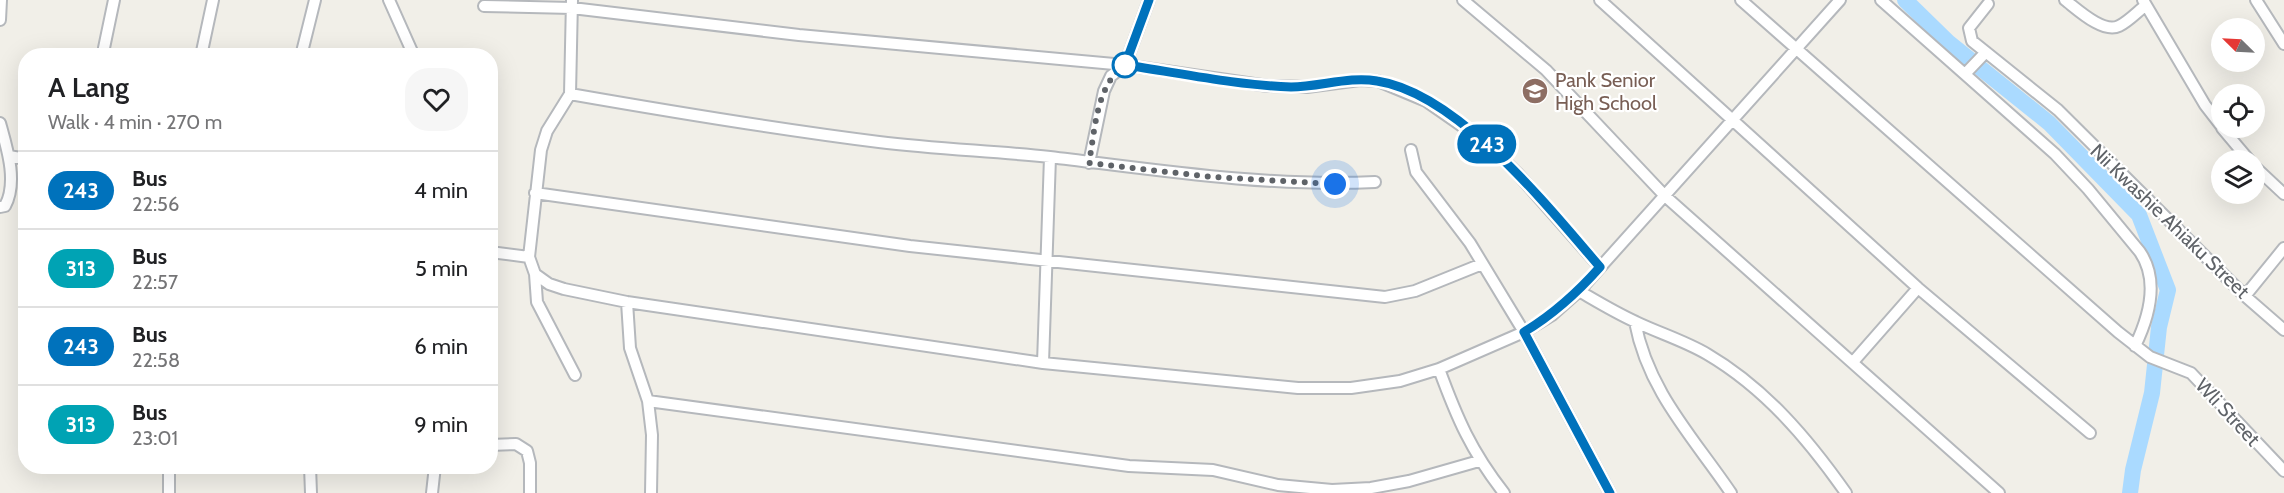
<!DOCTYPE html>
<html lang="en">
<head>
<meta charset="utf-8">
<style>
  :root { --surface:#fff; --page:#f6f6f6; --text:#202124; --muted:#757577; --line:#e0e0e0 }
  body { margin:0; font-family:Cabin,sans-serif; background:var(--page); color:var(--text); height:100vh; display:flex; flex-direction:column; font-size:22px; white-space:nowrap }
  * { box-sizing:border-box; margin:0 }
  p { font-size:20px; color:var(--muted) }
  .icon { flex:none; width:33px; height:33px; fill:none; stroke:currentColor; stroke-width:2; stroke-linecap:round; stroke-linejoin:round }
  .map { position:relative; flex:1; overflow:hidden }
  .panel { position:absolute; left:18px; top:48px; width:480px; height:426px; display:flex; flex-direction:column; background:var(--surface); border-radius:24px; box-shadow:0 6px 24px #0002 }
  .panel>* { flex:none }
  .badge { padding:0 12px; border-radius:20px; font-size:21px; line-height:39px }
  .needle { width:39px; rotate:294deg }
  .fabs { position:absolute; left:2211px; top:18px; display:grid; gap:12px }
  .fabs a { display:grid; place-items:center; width:54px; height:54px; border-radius:50%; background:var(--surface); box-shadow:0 6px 24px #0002; font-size:30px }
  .you { position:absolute; width:30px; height:30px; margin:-15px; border:4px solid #fff; border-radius:50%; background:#1a73e8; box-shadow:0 0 0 9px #1a73e833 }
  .map>.badge { position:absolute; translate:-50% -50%; box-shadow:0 0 0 3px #fff }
  .round { display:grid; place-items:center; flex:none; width:63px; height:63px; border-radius:24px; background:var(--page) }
  .headline { display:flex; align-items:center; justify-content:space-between; height:102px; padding:0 30px }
  h1 { font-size:28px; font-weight:600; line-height:45px }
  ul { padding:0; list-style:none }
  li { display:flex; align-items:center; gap:18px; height:78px; padding:0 30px; border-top:2px solid var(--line) }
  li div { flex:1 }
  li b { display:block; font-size:22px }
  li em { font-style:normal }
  li .badge { min-width:66px; font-weight:700; text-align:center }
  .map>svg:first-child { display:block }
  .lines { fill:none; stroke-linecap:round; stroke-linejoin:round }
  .river { stroke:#aadaff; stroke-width:16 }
  .minor-casing { stroke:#b5b8bc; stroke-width:14 }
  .minor { stroke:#fff; stroke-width:10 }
  .line-casing { stroke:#fff; stroke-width:14 }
  .line { stroke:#0072bc; stroke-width:9 }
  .walk { stroke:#5f6368; stroke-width:6; stroke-dasharray:0 10.8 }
  .stop-dot { fill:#fff; stroke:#0072bc; stroke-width:3 }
  .labels { text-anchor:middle; stroke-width:4.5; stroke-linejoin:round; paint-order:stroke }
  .education-label { font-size:20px; fill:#785e54; stroke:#fff; text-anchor:start }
  .street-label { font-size:20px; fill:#5f6368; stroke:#fff }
</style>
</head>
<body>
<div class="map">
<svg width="2284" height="493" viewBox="0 0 2284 493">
  <rect width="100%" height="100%" fill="#f1efe8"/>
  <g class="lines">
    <path class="river" d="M1905,0L1948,42L2049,123L2139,215L2168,290L2159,327L2152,393L2133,470L2130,493"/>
    <defs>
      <path id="minor" d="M389,0L414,56
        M572,0L570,94L547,131L541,150L529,257L535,274L549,284L564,289L627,302L1043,363L1298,388H1351L1400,381L1439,369L1524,332L1552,315L1579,291L1840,0
        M1463,0L1546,70L1665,196L1999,493
        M1600,0L1918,288L2090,433
        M1741,0L2118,332L2150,357L2191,373L2284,471
        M1881,0L2055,154L2088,189L2140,252C2159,280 2149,317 2135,346
        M2065,0C2077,9 2103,34 2119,26C2129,21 2137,12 2146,5
        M2143,0L2205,105L2222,127
        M2256,0L2284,44
        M1988,4L1969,28L1972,41L2058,110L2245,296L2284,330
        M484,6L572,8L799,35L1125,65L1268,86L1307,87L1360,80L1378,81L1426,101L1485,142L1517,173L1600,267
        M0,20L1,0
        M104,48L114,0
        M201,56L213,0
        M301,56L315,0
        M1965,74L1986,52
        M570,94C673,112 775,129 879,142C936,149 993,151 1050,157C1158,170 1266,187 1375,182
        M0,123C7,148 18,182 5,206L0,207
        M2222,128L2249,160
        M1411,150L1416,172L1470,243L1524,332L1610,493
        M9,156L26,159
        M1089,163L1104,91L1111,76L1125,65L1149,0
        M2254,166L2284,194
        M535,193L910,246L1385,297L1415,291L1482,264
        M490,252L529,257
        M535,274L537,302L575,375
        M1579,291C1598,302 1616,313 1636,322C1659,333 1685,341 1707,354C1765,388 1808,439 1846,493
        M2245,296L2284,248
        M627,302L630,348L648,401L652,435L651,493
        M1635,322C1648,391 1693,437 1731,493
        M1853,362L1918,288
        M1043,363L1050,157
        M1439,369C1457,418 1471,451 1504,493
        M648,401L1129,466L1213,470L1278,485L1332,490L1371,488L1409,481L1479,461
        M490,445L516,444L527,451L530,463V493
        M169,466V493
        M310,466L311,493
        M432,493L435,466"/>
    </defs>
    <use href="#minor" class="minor-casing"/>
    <use href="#minor" class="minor"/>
  </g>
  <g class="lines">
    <defs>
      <path id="line" d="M1149,0L1125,65C1180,73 1236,85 1291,87C1320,87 1349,76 1377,81C1458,93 1549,208 1600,267C1577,293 1554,314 1524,332L1610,493"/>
    </defs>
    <use href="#line" class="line-casing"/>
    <use href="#line" class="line"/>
    <path class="walk" d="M1125,65C1096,85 1095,130 1089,163L1212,177L1335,184"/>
  </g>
  <defs>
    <symbol id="school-disc" viewBox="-11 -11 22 22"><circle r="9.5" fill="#8d6e63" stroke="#fff"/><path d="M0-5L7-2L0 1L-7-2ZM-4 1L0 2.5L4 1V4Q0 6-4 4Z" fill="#fff"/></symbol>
  </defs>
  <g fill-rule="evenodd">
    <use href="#school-disc" x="1520" y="76" width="30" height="30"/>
  </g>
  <circle class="stop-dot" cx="1125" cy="65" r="12"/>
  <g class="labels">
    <g class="education-label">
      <text x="1555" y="87">Pank Senior<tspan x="1555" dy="23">High School</tspan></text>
    </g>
    <g class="street-label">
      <text transform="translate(2170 221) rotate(44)" y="7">Nii Kwashie Ahiaku Street</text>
      <text transform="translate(2228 412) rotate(47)" y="7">Wli Street</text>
    </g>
  </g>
</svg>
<div class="fabs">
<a><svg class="needle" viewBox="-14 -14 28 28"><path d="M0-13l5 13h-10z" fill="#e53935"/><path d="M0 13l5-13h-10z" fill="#757577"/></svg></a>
<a><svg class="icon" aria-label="locate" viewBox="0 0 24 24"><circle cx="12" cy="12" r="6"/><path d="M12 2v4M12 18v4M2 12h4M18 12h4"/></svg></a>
<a><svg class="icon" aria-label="layers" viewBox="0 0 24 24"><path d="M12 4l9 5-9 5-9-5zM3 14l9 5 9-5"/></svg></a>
</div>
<div class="you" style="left:1335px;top:184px"></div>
<b class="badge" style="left:1487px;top:144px;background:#0072bc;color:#fff">243</b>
<section class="panel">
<div class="headline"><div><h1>A Lang</h1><p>Walk · 4 min · 270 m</p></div><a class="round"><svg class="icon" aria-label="heart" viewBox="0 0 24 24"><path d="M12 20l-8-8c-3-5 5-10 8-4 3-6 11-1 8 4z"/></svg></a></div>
<ul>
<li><span class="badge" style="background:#0072bc;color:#fff">243</span><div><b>Bus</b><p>22:56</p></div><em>4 min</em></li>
<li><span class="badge" style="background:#00a3b4;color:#fff">313</span><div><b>Bus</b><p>22:57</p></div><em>5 min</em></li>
<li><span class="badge" style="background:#0072bc;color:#fff">243</span><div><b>Bus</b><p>22:58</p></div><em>6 min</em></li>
<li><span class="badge" style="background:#00a3b4;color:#fff">313</span><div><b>Bus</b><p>23:01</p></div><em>9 min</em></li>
</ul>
</section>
</div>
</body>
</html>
